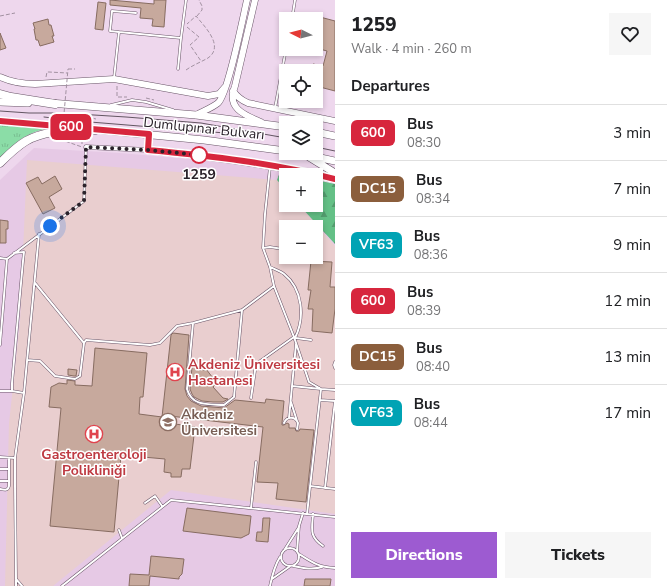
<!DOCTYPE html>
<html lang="en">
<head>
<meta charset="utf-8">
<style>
  :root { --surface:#fff; --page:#f6f6f6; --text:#202124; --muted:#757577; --line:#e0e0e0; --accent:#9d5bd1 }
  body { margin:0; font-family:"Nunito Sans",sans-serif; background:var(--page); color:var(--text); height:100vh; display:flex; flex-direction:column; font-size:15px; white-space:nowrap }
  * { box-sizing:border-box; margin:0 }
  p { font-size:13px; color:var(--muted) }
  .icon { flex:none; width:22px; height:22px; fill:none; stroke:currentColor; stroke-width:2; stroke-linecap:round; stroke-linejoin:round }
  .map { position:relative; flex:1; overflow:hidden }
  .details { display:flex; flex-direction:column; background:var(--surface); width:332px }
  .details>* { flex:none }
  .badge { padding:0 8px; border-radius:6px; font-size:14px; line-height:26px }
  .needle { width:26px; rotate:276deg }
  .controls { position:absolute; left:279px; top:12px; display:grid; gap:8px }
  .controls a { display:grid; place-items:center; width:44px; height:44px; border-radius:0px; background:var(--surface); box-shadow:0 2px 6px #0003; font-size:20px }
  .you { position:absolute; width:20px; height:20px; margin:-10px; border:3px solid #fff; border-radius:50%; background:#1a73e8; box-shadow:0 0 0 6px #1a73e833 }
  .map>.badge { position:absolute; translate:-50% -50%; box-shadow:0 0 0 2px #fff }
  h2 { padding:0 16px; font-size:15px; line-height:36px }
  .round { display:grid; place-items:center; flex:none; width:42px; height:42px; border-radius:0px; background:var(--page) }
  .summary { display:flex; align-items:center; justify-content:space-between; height:68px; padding:0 16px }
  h1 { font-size:19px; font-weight:800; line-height:30px }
  .button { display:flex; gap:8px; margin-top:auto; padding:8px 16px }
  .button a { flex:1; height:46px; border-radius:0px; background:var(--accent); color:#fff; font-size:16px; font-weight:800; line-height:46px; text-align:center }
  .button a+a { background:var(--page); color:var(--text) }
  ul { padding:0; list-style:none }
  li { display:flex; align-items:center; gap:12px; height:56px; padding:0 16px; border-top:1px solid var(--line) }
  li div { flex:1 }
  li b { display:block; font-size:15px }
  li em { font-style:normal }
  li .badge { min-width:44px; font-weight:700; text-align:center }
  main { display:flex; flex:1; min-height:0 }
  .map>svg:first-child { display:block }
  .built { fill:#e6c9e5; fill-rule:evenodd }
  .medical { fill:#e9cecf; fill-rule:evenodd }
  .grass { fill:url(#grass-tufts) }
  .forest { fill:url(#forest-firs) }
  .building { fill:#c7a99d; stroke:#876c61 }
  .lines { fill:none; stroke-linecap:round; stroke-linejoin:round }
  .lane-casing { stroke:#695568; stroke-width:3 }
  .street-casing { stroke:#695568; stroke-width:5 }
  .secondary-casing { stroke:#695568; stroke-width:7 }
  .primary-casing { stroke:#695568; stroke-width:8 }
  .highway-casing { stroke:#695568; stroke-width:9 }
  .path { stroke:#a291a1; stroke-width:1; stroke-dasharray:4 2; stroke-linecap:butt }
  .lane { stroke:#fff; stroke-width:2 }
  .street { stroke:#fff; stroke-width:4 }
  .secondary { stroke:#fff; stroke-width:6 }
  .primary { stroke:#fff; stroke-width:7 }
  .highway { stroke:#fff; stroke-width:8 }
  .tram { stroke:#635662; stroke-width:1 }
  .path-bridge { stroke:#a291a1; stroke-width:1; stroke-dasharray:4 2; stroke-linecap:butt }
  .line-casing { stroke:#fff; stroke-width:9 }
  .line { stroke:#d7263d; stroke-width:6 }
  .walk { stroke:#2a222a; stroke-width:4; stroke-dasharray:0 7.2 }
  .stop-dot { fill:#fff; stroke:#d7263d; stroke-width:2 }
  .labels { text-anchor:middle; stroke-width:3; stroke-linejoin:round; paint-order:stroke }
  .street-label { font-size:14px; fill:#2a222a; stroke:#fff }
  .stop-label { font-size:14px; font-weight:bold; fill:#2a222a; stroke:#fff }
  .health-label { font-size:14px; font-weight:bold; fill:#be3a42; stroke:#fff; text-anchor:start }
  .education-label { font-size:14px; font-weight:bold; fill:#785e54; stroke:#fff; text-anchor:start }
</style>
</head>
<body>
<main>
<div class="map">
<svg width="335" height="586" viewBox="0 0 335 586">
  <defs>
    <pattern id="grass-tufts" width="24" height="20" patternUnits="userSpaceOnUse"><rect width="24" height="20" fill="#8bdda7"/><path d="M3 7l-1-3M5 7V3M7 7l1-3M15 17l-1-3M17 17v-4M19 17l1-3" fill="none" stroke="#78bd90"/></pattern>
    <pattern id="forest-firs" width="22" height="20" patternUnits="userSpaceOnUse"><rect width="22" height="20" fill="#64c086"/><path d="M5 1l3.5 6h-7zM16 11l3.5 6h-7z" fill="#539c6e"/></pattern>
  </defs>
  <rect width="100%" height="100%" fill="#eed7ed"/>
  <path class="built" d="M34,148L120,153L258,165L294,175H286V205H316V180L335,184V586H0V180ZM286,227H316V257H286Z"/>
  <path class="medical" d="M27,160L277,180L286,191V205H299L335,246V514L171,490L53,586H5L9,423L20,322ZM286,227H316V257H286Z"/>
  <path class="grass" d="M0,125L45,129C24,134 15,143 0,158Z"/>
  <path class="forest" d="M280,172L294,175H286V190L277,180Z
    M316,180L335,184V244L299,205H316Z"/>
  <path class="building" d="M110,0L154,4V0H166L164,27L152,26L153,19L140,18L141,8L110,5Z
    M98,2L106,3L103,30L95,29Z
    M320,17L335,21V91L316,86V71H311L313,64L323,66L327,51L316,48V34Z
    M48,19L49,25H51L54,36H52L54,42L40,46L38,40H36L34,29H35L33,23Z
    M0,33L6,48L0,50Z
    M55,176L62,189L49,197L55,208L43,214L26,183L38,177L42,184Z
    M0,220L8,221V229H6V243H0Z
    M311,261L332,262L330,287H335V309L332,333L312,331L313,309H308L311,290H308Z
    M173,333L189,335L185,389L187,396L191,401L201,406L224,408L235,400L265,403L266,399L284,401L282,423V425H284L287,423L289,424V428H295L296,431H299L300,429L314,430L306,502L276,499L278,483L257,482L263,427L170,416L169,423L195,427L190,469H182L181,477H171V473L164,472L165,459L121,455L114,532L50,526L61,408L49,407L51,387L59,383L67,384V380L75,381V385L92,386L95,348L147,353L143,397H140L139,414L162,417L171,335Z
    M192,367H198L200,371L202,369L204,371L206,369L216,382L214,383L215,385L213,387L223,398L228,399L223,402H213L202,401L194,397L192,394L190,389Z
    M68,369L77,370L76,376H74L68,375Z
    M187,508L251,516L249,534L241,538L183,531Z
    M263,518H270L268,542L256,541L257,532H262Z
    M151,556L184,559L182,574L179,577V579L150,576L149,586H129L130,574L149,575Z
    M305,579H331L330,586H304Z"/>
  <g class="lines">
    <defs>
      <path id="lane" d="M292,19L295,0
        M119,32L110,31L112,11L136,13
        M181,38L186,0
        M114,78L119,32L181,38L178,69
        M111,105L132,100L146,102L173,110
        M275,108L286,49
        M270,167L265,214L263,248L270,267L274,286L294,337L309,382L321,389L335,390
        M263,248L270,247L283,249
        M0,258L7,259L84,201L86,148
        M270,267C274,269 280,271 284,274C303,289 305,318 295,338
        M242,310L274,286
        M296,338L311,340
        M84,343L86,340L150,345L160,343L177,326L193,323L242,310L234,397L224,405C209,404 192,407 187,389L193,323
        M0,345L7,259
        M27,360L40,361L55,376L75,379L80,376L84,343L35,283
        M335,362L334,365L335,368
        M292,386L321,389L307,514
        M0,391H12V383L23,261L24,252L14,253
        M12,391L24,393
        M251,398L256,364L294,337
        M320,400L335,401
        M291,402L297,421
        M289,418L296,344
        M284,423C287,416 295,416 298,423L297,429
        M0,457L15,458
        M0,469H9
        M0,481H9
        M310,486L335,489
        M325,488L335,401
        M0,489C4,490 8,491 9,486V458
        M145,503L155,496L162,506
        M251,508L256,462
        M313,514C312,530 309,536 323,546
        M119,530L122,538
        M281 557a9 9 0 1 1 18 0a9 9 0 1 1-18 0Z
        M285,549L299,527
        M297,551L299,526L303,513
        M299,554C313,563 319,567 335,568
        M293,566C303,568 312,570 322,567
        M16,579L22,586
        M272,579L289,567
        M16,586V579L15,485V458L24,393L39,234
        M62,586L171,500L335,517
        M270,586C272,576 275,565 280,557"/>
      <path id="street" d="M86,147L148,150"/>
      <path id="secondary" d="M255,0L235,86C226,108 244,115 261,122
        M0,77C11,82 23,84 35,84L114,79L208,96L219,94L225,87
        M233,91C237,97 241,100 248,103L335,121
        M196,115C203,111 212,108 218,103C228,94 243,17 247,0"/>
      <path id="primary" d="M0,102L28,103
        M50,103L196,115L286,127
        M0,121L75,128
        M91,129L204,140L286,151
        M316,132L335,136
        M149,134L148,150C211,156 273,164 335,179
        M298,153L335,161
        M309,157L335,173"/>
      <path id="highway" d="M0,94L11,97L55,104
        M0,163C8,155 16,147 26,141C47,129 73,131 96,130"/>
    </defs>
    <use href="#lane" class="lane-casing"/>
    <use href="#street" class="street-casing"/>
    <use href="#secondary" class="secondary-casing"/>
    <use href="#primary" class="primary-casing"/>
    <use href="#highway" class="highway-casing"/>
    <path class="path" d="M0,16L15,13
      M197,16L202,10V6L199,0
      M187,27L199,37L190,45L201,61
      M68,69H75
      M186,70C193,65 201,62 208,58C225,46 204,26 196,16L187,24
      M46,77L47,72H49L67,73
      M117,86V97H127
      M146,98L154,100
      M64,115L87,117L96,119
      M63,116L80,118L81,115L64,114
      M62,138V140L82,147
      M82,144V137"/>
    <use href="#lane" class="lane"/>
    <use href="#street" class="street"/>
    <use href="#secondary" class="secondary"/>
    <use href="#primary" class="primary"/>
    <use href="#highway" class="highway"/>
    <path class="tram" d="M0,111L29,113H62L126,117L201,123L286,138
      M44,117L78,121L225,133
      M316,147L335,151"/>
    <path class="path-bridge" d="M62,136L68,69"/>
  </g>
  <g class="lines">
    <defs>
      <path id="line" d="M0,121L149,134L148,150C212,156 272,163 335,179"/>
    </defs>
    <use href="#line" class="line-casing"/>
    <use href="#line" class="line"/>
    <path class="walk" d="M50,226L84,201L86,147L148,150L199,155"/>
  </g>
  <defs>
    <symbol id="hospital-ring" viewBox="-11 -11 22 22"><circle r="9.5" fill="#fff" stroke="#e0444e" stroke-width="1.5"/><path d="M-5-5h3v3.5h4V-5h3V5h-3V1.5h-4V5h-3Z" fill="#e0444e"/></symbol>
    <symbol id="university-ring" viewBox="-11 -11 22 22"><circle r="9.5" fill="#fff" stroke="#8d6e63" stroke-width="1.5"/><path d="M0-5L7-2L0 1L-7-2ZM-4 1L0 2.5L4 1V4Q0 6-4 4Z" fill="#8d6e63"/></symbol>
  </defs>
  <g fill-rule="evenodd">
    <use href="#hospital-ring" x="165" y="362" width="20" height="20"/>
    <use href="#university-ring" x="158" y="412" width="20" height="20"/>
    <use href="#hospital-ring" x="84" y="424" width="20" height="20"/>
  </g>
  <circle class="stop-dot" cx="199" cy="155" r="8"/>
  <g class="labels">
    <g class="street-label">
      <text transform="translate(204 128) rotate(6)" y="5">Dumlupınar Bulvarı</text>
    </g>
    <g class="stop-label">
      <text x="199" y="179">1259</text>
    </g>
    <g class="health-label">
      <text x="188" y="369">Akdeniz Üniversitesi<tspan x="188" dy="16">Hastanesi</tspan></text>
      <text x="94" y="459" text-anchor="middle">Gastroenteroloji<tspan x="94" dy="16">Polikliniği</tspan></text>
    </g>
    <g class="education-label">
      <text x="181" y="419">Akdeniz<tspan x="181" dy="16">Üniversitesi</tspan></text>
    </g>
  </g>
</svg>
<div class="controls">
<a><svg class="needle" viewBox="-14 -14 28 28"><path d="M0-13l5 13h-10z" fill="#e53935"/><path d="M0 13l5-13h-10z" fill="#757577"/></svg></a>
<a><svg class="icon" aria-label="locate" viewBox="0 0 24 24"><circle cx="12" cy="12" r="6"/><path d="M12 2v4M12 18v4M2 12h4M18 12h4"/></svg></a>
<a><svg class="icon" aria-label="layers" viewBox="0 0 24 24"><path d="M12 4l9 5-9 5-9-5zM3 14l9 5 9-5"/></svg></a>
<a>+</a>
<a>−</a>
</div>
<div class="you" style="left:50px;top:226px"></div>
<b class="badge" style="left:71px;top:127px;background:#d7263d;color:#fff">600</b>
</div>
<section class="details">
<div class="summary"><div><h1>1259</h1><p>Walk · 4 min · 260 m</p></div><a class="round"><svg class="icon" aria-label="heart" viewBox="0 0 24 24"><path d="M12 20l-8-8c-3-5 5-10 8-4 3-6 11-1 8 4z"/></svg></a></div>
<h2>Departures</h2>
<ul>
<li><span class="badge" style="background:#d7263d;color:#fff">600</span><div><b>Bus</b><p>08:30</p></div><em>3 min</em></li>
<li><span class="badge" style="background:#8b5e3c;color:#fff">DC15</span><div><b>Bus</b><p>08:34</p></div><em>7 min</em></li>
<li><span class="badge" style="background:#00a3b4;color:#fff">VF63</span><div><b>Bus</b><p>08:36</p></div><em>9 min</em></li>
<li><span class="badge" style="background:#d7263d;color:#fff">600</span><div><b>Bus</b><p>08:39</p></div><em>12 min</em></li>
<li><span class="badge" style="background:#8b5e3c;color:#fff">DC15</span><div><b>Bus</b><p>08:40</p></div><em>13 min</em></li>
<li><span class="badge" style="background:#00a3b4;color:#fff">VF63</span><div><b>Bus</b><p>08:44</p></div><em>17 min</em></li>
</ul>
<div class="button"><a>Directions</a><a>Tickets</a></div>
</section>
</main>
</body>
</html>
